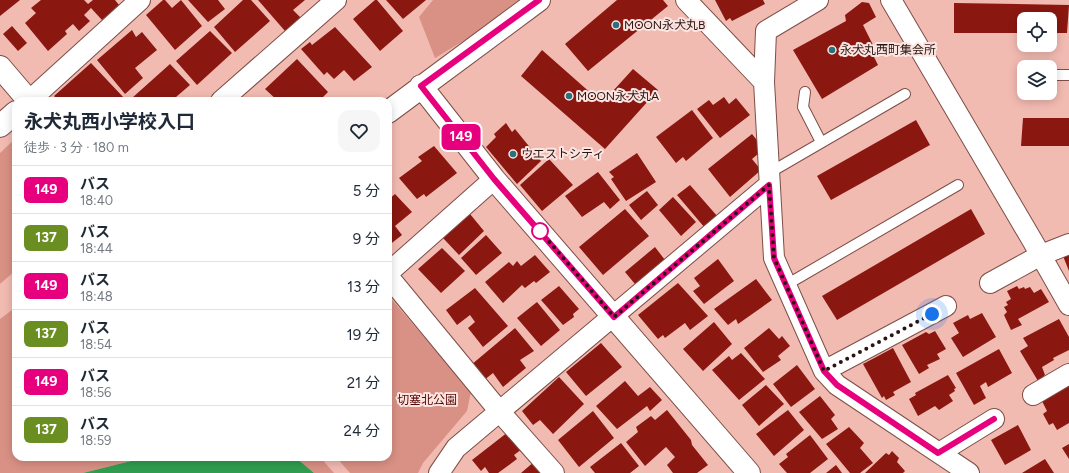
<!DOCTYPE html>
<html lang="ja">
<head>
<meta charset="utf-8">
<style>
  :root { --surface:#fff; --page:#f6f6f7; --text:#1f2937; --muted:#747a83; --line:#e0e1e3 }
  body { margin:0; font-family:Figtree,"Noto Sans JP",sans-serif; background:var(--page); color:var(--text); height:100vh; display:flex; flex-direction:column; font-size:15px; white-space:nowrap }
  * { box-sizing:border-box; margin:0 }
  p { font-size:13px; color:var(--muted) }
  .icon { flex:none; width:22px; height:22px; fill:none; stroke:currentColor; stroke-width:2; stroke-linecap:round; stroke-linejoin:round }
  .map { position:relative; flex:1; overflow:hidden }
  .drawer { position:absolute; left:12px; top:97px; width:380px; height:364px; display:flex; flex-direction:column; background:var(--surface); border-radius:12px; box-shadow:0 2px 10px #0003 }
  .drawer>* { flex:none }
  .badge { padding:0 8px; border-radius:6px; font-size:14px; line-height:26px }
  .controls { position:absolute; left:1017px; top:12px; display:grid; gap:8px }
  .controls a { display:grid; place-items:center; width:40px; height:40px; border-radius:8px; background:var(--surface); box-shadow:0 2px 10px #0003; font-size:20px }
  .you { position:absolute; width:20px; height:20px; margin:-10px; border:3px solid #fff; border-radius:50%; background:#1a73e8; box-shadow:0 0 0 6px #1a73e833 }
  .map>.badge { position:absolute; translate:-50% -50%; box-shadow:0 0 0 2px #fff }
  .round { display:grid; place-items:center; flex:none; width:42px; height:42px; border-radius:12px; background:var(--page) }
  .summary { display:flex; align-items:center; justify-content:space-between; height:68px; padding:0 12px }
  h1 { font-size:19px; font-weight:700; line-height:30px }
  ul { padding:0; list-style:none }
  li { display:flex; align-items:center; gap:12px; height:48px; padding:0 12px; border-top:1px solid var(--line) }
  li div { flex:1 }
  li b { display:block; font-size:15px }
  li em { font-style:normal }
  li .badge { min-width:44px; font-weight:700; text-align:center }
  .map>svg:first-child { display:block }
  .green { fill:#da9185 }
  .water { fill:#309e50 }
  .building { fill:#8a1710 }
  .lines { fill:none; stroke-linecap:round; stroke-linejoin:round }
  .lane-casing { stroke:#7d4e47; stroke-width:12 }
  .street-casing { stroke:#7d4e47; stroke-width:22 }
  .secondary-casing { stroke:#7d4e47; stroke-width:24 }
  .lane { stroke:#fff; stroke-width:10 }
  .street { stroke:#fff; stroke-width:20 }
  .secondary { stroke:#fff; stroke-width:22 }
  .line-casing { stroke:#fff; stroke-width:9 }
  .line { stroke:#e6007e; stroke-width:6 }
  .walk { stroke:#291613; stroke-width:4; stroke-dasharray:0 7.2 }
  .poi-dot { fill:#29717c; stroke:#fce5e1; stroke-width:1.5 }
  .stop-dot { fill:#fff; stroke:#e6007e; stroke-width:2 }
  .labels { text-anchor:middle; stroke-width:4; stroke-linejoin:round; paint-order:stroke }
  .poi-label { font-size:12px; fill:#291613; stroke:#fce5e1; text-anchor:start }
  .park-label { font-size:12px; fill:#560905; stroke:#fce5e1 }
</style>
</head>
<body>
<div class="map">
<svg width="1069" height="473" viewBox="0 0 1069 473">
  <rect width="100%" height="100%" fill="#f2bbb2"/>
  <path class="green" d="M433,0H519L470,37L435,58L419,17Z
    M16,138V270L0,284V153Z
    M388,295L471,392L467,411L423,463L418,473H350L336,457H388Z
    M16,307V457H147L83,473H0V319Z
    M295,457H320L334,473H314Z"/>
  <path class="water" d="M147,457H295L314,473H83Z"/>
  <path class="building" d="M0,0H20L0,16Z
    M41,0H84L88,4L93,0H115L119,5L102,20L91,8L84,15L90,21L79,31L73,24L65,31L67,34L48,51L25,23L36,13L31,8Z
    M163,0H165L172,8L181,0L202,26L175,50L146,15Z
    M188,0H218L225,9L208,22Z
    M243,0H251L270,21L235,52L214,27Z
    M258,0H305L293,10L301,18L285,31Z
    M375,0H377L403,31L380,51L353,19Z
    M386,0H426L403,19Z
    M617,0H663L668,6L588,71L565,44Z
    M715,0H763L765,4L732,21L730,18L726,21Z
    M862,2L869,3L876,17L863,25L874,47L871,51L878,65L822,99L793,50L846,21L845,15Z
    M954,3L1069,5L1067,33H1050V19H1024V33H954Z
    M12,26L27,43L18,51L3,34Z
    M335,27L372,67L354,81L344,70L334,79L327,72L324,75L301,49L310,42L312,45Z
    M132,30L136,37L142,32L157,50L135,68L143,78L125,94L97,60Z
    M210,31L232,53L197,85L176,61Z
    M542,50L602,103L633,69L658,90L605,149L521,76Z
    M297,59L328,92L319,101H310L306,97L301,101H278L265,89Z
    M91,63L125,99L124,101H59L54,96Z
    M170,64L190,85L176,97L180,101H135L132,98Z
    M724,97L729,104L736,98L750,115L720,138L697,109L709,100L713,105Z
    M692,110L713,138L686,161L683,157L676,163L656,137Z
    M1023,118H1069V146H1021Z
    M916,120L930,145L831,200L817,176Z
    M506,123L512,132L515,129L541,161L517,184L486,147L496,137L494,134Z
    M752,134L764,149L752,159L761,170L730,197L708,169Z
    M434,146L457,173L426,197L424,194L417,199L399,178L422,161L418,157Z
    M637,153L656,182L626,201L611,179L614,177L609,172Z
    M549,159L573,185L542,211L520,185Z
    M598,172L620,200L610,209L604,202L582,217L565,196Z
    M690,185L718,217L705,228L677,195Z
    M647,191L658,205L641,220L629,205Z
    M395,194L412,212L395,226L402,235L388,246V200Z
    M673,197L696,222L681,236L659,210Z
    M625,209L649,236L603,275L579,247Z
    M971,209L985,234L837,320L822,296Z
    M470,214L484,231L459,255L443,238Z
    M486,235L502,253L476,275L461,258Z
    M655,247L665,260L635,284L625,272Z
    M442,248L465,271L441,293L418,269Z
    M1069,254V271L1063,256Z
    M535,255L550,272L536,283L534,281L525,288L522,285L503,303L485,282L509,262L513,266L517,261L521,266Z
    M718,259L734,281L704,304L693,291L700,286L694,278Z
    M756,279L772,300L738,324L736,319L728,325L714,309Z
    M678,283L708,316L690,330L685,323L665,338L663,335L658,339L638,315Z
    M559,286L579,309L573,314L574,317L563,325L541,300Z
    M1017,286L1019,289L1024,287L1025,289L1030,287L1034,293L1041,289L1049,302L1018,319L1022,325L1011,330L1004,315L1007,312L1004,307L1008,305L1006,302L1011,299L1007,291Z
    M475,288L508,326L483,347L468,328L475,322L470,315L457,325L446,310Z
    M537,302L560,330L541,346L517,318Z
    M982,313L996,337L963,357L951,338L959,333L953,323L968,315L970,319Z
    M1059,319L1069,337V350L1053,358L1054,360L1042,367L1045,375L1038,381L1020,351L1028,346L1023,338Z
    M714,322L732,344L703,371L683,349Z
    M515,328L534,351L520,360L526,368L503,387L493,373L483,381L471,365Z
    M769,328L779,339L782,336L790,346L778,356L781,360L763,372L744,348Z
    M935,331L946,349L937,354L940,359L927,365L929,368L919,374L902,345L926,332L929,334Z
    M601,343L622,367L586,396L566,372Z
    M893,348L911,382L893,392L895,395L886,400L884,396L882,398L863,364Z
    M999,349L1012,373L988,387L986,382L980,386L986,398L974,405L956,373Z
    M741,353L765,379L739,400L712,370L729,356L732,360Z
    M797,365L815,389L791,407L773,384Z
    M948,375L956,388L954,389L955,391L949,395L953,401L939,410L935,406L918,416L909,399L916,395L915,393Z
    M559,377L584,404L553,434L540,420L533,425L522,411Z
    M625,381L638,396L650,387L662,400L650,411L647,406L617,429L596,406Z
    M766,385L784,404L759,426L742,405Z
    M1069,386V423L1057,430L1053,423L1049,425L1043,414L1047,411L1042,401Z
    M820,396L835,415L831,419L838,429L822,439L799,412Z
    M667,410L691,440L692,445L708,465L697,473H673L667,465L675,457L666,447L645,466L626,442L638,432L636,427L651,416L655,420Z
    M788,410L804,430L774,456L756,434Z
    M593,411L614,438L579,467L558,440Z
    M1018,425L1031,450L1005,465L991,440Z
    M849,427L864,443L860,448L873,463L860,473H850L826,444Z
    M508,432L522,449L514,455L517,459L498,473H489L485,467L481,471L472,460Z
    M810,435L828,459L810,473H787L779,464L788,457L786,454Z
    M621,443L639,466L630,473H595L590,467Z
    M1069,444V459L1062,448Z
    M892,451L899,458L897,462L905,471L903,473H865L886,453L889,455Z
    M1045,459L1054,473H1022Z
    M535,461L547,473H521Z
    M836,465L842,473H826Z"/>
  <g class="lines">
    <defs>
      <path id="lane" d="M1052,75H1069
        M805,92L803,107L821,142
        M769,173L905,94
        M786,285L958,185"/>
      <path id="street" d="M686,0L764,82
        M818,0L766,31L764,82L774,258L824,371L837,385L969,473
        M891,0L1032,240L1069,305
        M29,101L140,0
        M221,101L336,0
        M388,273L494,179
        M388,276L500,412L554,473
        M990,283L1041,255L1069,244
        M824,371L946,306
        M1033,395L1069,374
        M939,453L994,419
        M439,473L456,448L769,185"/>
      <path id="secondary" d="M0,67L29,101
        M421,86L494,179L749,473
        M388,112L539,0
        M0,126L16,112"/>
    </defs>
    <use href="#lane" class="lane-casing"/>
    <use href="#street" class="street-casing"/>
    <use href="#secondary" class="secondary-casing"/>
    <use href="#lane" class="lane"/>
    <use href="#street" class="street"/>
    <use href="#secondary" class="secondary"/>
  </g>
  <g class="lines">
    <defs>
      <path id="line" d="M539,0L421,86L494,179L614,317L769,185L774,258L824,371L837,385L938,453L994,419"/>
    </defs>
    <use href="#line" class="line-casing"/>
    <use href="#line" class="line"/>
    <path class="walk" d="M540,231L614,317L769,185L774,258L824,371L932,314"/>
  </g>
  <g class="poi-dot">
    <circle cx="616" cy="25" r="4"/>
    <circle cx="832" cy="50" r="4"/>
    <circle cx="569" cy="96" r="4"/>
    <circle cx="513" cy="154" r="4"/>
  </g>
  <circle class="stop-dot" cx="540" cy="231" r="8"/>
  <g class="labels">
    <g class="poi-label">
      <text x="624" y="29">MOON永犬丸B</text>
      <text x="840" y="54">永犬丸西町集会所</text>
      <text x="577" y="100">MOON永犬丸A</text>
      <text x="521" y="158">ウエストシティ</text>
    </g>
    <g class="park-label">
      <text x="427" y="404">切塞北公園</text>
    </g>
  </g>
</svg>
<div class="controls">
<a><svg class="icon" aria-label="locate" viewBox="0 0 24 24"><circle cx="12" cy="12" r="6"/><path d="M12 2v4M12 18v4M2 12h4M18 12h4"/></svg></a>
<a><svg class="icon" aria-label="layers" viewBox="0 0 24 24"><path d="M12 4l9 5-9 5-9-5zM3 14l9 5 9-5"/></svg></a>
</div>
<div class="you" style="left:932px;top:314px"></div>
<b class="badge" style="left:461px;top:137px;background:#e6007e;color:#fff">149</b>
<section class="drawer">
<div class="summary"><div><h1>永犬丸西小学校入口</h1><p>徒歩 · 3 分 · 180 m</p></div><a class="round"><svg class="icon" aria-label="heart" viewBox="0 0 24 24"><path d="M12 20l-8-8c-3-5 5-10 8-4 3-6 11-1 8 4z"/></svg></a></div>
<ul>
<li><span class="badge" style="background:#e6007e;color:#fff">149</span><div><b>バス</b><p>18:40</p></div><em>5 分</em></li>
<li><span class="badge" style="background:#6b8e23;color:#fff">137</span><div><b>バス</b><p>18:44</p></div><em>9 分</em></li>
<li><span class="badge" style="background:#e6007e;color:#fff">149</span><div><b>バス</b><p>18:48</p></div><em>13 分</em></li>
<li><span class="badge" style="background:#6b8e23;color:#fff">137</span><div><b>バス</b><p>18:54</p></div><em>19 分</em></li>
<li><span class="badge" style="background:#e6007e;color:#fff">149</span><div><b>バス</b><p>18:56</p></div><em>21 分</em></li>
<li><span class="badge" style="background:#6b8e23;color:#fff">137</span><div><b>バス</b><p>18:59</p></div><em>24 分</em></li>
</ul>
</section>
</div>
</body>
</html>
